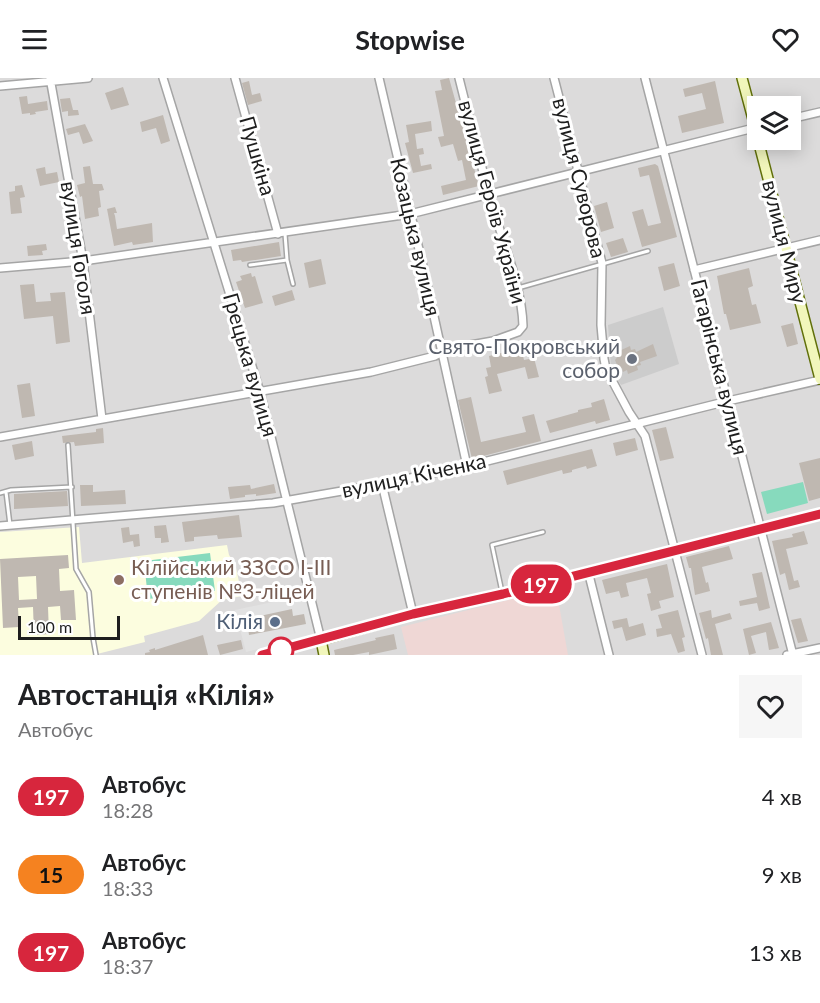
<!DOCTYPE html>
<html lang="uk">
<head>
<meta charset="utf-8">
<style>
  :root { --surface:#fff; --page:#f6f6f6; --text:#202124; --muted:#757577 }
  body { margin:0; font-family:Lato,sans-serif; background:var(--page); color:var(--text); height:100vh; display:flex; flex-direction:column; font-size:22px; white-space:nowrap }
  * { box-sizing:border-box; margin:0 }
  p { font-size:20px; color:var(--muted) }
  .icon { flex:none; width:33px; height:33px; fill:none; stroke:currentColor; stroke-width:2; stroke-linecap:round; stroke-linejoin:round }
  .map { position:relative; height:577px; overflow:hidden }
  .side { display:flex; flex-direction:column; background:var(--surface); flex:1 }
  .side>* { flex:none }
  .badge { padding:0 12px; border-radius:20px; font-size:21px; line-height:39px }
  .controls { position:absolute; left:747px; top:18px; display:grid; gap:12px }
  .controls a { display:grid; place-items:center; width:54px; height:54px; border-radius:0px; background:var(--surface); box-shadow:0 3px 15px #0003; font-size:30px }
  .scale { position:absolute; left:18px; bottom:15px; width:102px; box-sizing:border-box; padding-left:6px; border:3px solid #1e1e1e; border-top:0; font-size:16px; line-height:21px; white-space:nowrap; color:#1e1e1e; -webkit-text-stroke:4px #fff; paint-order:stroke }
  .map>.badge { position:absolute; translate:-50% -50%; box-shadow:0 0 0 3px #fff }
  .round { display:grid; place-items:center; flex:none; width:63px; height:63px; border-radius:0px; background:var(--page) }
  .head { display:flex; align-items:center; justify-content:space-between; height:102px; padding:0 18px }
  h1 { font-size:28px; font-weight:700; line-height:45px }
  ul { padding:0; list-style:none }
  li { display:flex; align-items:center; gap:18px; height:78px; padding:0 18px }
  li div { flex:1 }
  li b { display:block; font-size:22px }
  li em { font-style:normal }
  li .badge { min-width:66px; font-weight:700; text-align:center }
  header { display:flex; justify-content:space-between; align-items:center; height:78px; padding:0 18px; background:var(--surface); font-size:27px; font-weight:700 }
  .map>svg:first-child { display:block }
  .residential { fill:#dcdbdb; fill-rule:evenodd }
  .commercial { fill:#efd7d5 }
  .education { fill:#fcfddf }
  .religious { fill:#ccc }
  .pitch { fill:#87dabd }
  .parking { fill:#e2e2e2 }
  .building { fill:#bfb8b1; fill-rule:evenodd }
  .lines { fill:none; stroke-linecap:round; stroke-linejoin:round }
  .service-casing { stroke:#a5a5a5; stroke-width:6 }
  .minor-casing { stroke:#a5a5a5; stroke-width:10 }
  .secondary-casing { stroke:#61700a; stroke-width:12 }
  .service { stroke:#fff; stroke-width:3 }
  .minor { stroke:#fff; stroke-width:7 }
  .secondary { stroke:#f1f6bb; stroke-width:9 }
  .line-casing { stroke:#fff; stroke-width:14 }
  .line { stroke:#d7263d; stroke-width:9 }
  .worship-dot { fill:#6b7280; stroke:#fff; stroke-width:2 }
  .education-dot { fill:#8d6e63; stroke:#fff; stroke-width:2 }
  .service-dot { fill:#5c6f8a; stroke:#fff; stroke-width:2 }
  .stop-dot { fill:#fff; stroke:#d7263d; stroke-width:3 }
  .labels { text-anchor:middle; stroke-width:6; stroke-linejoin:round; paint-order:stroke }
  .street-label { font-size:21px; fill:#1e1e1e; stroke:#fff }
  .worship-label { font-size:21px; fill:#5b616d; stroke:#fff; text-anchor:end }
  .education-label { font-size:21px; fill:#785e54; stroke:#fff; text-anchor:start }
  .service-label { font-size:21px; fill:#4e5e75; stroke:#fff; text-anchor:end }
</style>
</head>
<body>
<header><svg class="icon" aria-label="menu" viewBox="0 0 24 24"><path d="M4 6h16M4 12h16M4 18h16"/></svg>Stopwise<svg class="icon" aria-label="heart" viewBox="0 0 24 24"><path d="M12 20l-8-8c-3-5 5-10 8-4 3-6 11-1 8 4z"/></svg></header>
<div class="map">
<svg width="820" height="577" viewBox="0 0 820 577">
  <rect width="100%" height="100%" fill="#efece5"/>
  <path class="residential" d="M0,0H820V577H0ZM758,28H790V62H758Z"/>
  <path class="commercial" d="M556,510L568,577H408L401,549Z"/>
  <path class="education" d="M79,449L82,485L227,467L229,477L235,485L242,518L222,522L199,543L144,558L145,564L93,577H0V454Z"/>
  <path class="religious" d="M663,229L679,286L621,307L611,289L608,247Z"/>
  <path class="pitch" d="M803,404L808,425L767,436L761,414Z
    M210,475L215,513L148,521L144,483Z"/>
  <path class="parking" d="M305,517L315,557L246,574L235,532Z"/>
  <path class="building" d="M449,0L479,108L443,117L441,108L466,102L462,82L458,83L453,66L441,69L438,59L444,58L435,13L442,12L440,2Z
    M249,3L252,17L260,15L262,23L248,27L242,5Z
    M715,3L724,45L682,55L678,38L706,31L702,15L685,19L683,11Z
    M123,9L129,27L111,32L105,15Z
    M27,18L28,26L47,23L48,32L35,34L36,36L30,37V35L22,36L19,19Z
    M70,20L73,32H78L79,37L68,38V33L62,34L60,21Z
    M163,37L170,63L161,66L156,50L142,54L140,44Z
    M431,43L432,53L415,56L417,71L423,70L424,76L419,77L421,88L431,86L432,91L413,95L405,65L409,64L406,47Z
    M85,46L93,63L83,66L79,54L68,57L66,51Z
    M655,86L658,88L677,159L642,169L632,134L643,131L648,148L661,145L649,97L640,99L638,90Z
    M90,88L93,106H102L104,112L99,113L101,129L98,130L99,138L85,141L82,118L80,119L77,107L85,105L83,89Z
    M45,89L46,96L57,94L59,104L40,108L36,91Z
    M22,107L25,119L20,120L22,135L11,136L9,114L15,113V108Z
    M607,124L614,150L601,154L594,128Z
    M115,129L117,135H114L115,138L117,151L152,145L153,164L133,167L132,164L114,168L107,131Z
    M623,160L628,174L611,179L606,165Z
    M279,164L281,178L242,184L241,182L233,183L231,172Z
    M46,166L47,172L42,173L43,177L28,178L27,168Z
    M321,181L326,206L309,210L304,185Z
    M674,185L680,208L664,213L658,189Z
    M749,190L753,208L748,210L752,227L756,226L761,245L730,252L726,236H724L717,198Z
    M251,195L252,199L255,198L263,225L245,230L236,204L242,202L240,198Z
    M34,206L36,224L51,223L50,215L65,214L70,264L56,266L53,238L24,241L20,207Z
    M292,212L295,222L275,228L272,218Z
    M793,245L798,266L787,269L781,248Z
    M653,266L657,278L640,284L641,287L637,288L638,292L628,296L627,292L623,294L622,290L619,292L615,282L620,276L619,273L630,268L631,272L635,271L636,274Z
    M521,270L524,282L534,280L539,299L528,301L525,289L497,296L502,313L489,316L485,299L488,298L486,290L491,289L489,278Z
    M30,305L35,338L22,340L17,307Z
    M471,319L481,364L526,354L522,339L534,336L541,363L472,381L458,322Z
    M604,321L610,342L596,346L595,343L550,355L546,343L578,334V332L592,329L591,325Z
    M666,349L674,380L660,383L652,352Z
    M103,350L104,365L75,368L74,364L63,365L62,358L96,354V351Z
    M635,360L638,372L616,378L613,365Z
    M32,363L34,378L15,382L12,367Z
    M592,371L597,388L587,391L586,388L572,392V394L563,396L562,392L507,407L503,393Z
    M820,380V420L809,423L799,385Z
    M274,406L276,415L256,418V416L245,417V419L230,421L228,409L250,407L251,411Z
    M80,407H93V414L125,412L126,426L81,428Z
    M67,413L68,428L14,431V416Z
    M239,437L242,459L218,461L217,457L194,459V463L185,464L182,444Z
    M166,447L169,464L161,465V460H155L154,448Z
    M129,449L130,457L139,456L140,468L134,469L133,463L123,465L121,450Z
    M804,453L808,466L786,471L794,503L798,502L800,509L789,512L785,495L780,497L772,463L793,459L792,456Z
    M729,468L733,481L702,489L706,505L708,504L710,513L695,517L691,490H689L686,479Z
    M68,477L69,490L59,491L60,513L74,512L76,542H61L60,528L48,529L49,556L34,557L33,529L18,530L19,549L3,550L0,481ZM36,498L37,521L19,522L18,499Z
    M667,486L674,519L659,523L661,530L651,533L647,516L651,515L647,500L626,505L629,518L621,520L619,513L606,516L602,502Z
    M762,494L770,530L759,533L757,525L740,528L739,523L757,519L752,496Z
    M292,531L293,538L304,536L306,546L249,557L248,549L252,548L250,540Z
    M678,532L685,559L682,560L685,573L678,575L671,556L657,559L656,551L662,550L658,537Z
    M711,532L712,540L730,535L732,541L715,546L723,577H711L708,560L706,561L699,535Z
    M627,540L629,549L643,545L646,557L626,563L622,549L614,551L612,543Z
    M801,540L808,563L798,565L791,542Z
    M771,544L779,570L769,572L766,554L751,558L756,575L749,577L743,551Z
    M394,556L397,571L369,577V574L353,577H335L334,572L376,562L375,560Z
    M203,557L208,577H145V575L150,574L149,572L155,570V572Z
    M241,562L243,571L220,577L217,567Z"/>
  <g class="lines">
    <defs>
      <path id="service" d="M285,156L287,182L293,206
        M250,187L287,182
        M518,210L648,173
        M68,367L76,491L89,514L93,560L96,577
        M6,414L10,447
        M0,415L11,412L72,409
        M502,514L492,467L543,454"/>
      <path id="minor" d="M50,0L83,183L102,341
        M163,0L260,314L321,562L262,577
        M235,0L278,156
        M379,0L424,193L467,388
        M554,0L602,185L601,247L604,281L606,291L629,334L645,358L702,577
        M645,0L793,577
        M0,8L88,0
        M790,41L820,34
        M0,190L83,183L410,136L758,49
        M694,192L820,162
        M0,359L371,294L435,278L448,271L493,263L518,254L523,248C522,210 505,170 494,133C481,89 470,44 459,0
        M382,406L413,536
        M0,448L273,425L382,406L467,388L728,323L820,302
        M588,493L609,577
        M787,577L820,570"/>
      <path id="secondary" d="M742,0L758,60
        M758,62L820,301
        M324,577L321,562L413,536L503,516L820,436"/>
    </defs>
    <use href="#service" class="service-casing"/>
    <use href="#minor" class="minor-casing"/>
    <use href="#secondary" class="secondary-casing"/>
    <use href="#service" class="service"/>
    <use href="#minor" class="minor"/>
    <use href="#secondary" class="secondary"/>
  </g>
  <g class="lines">
    <defs>
      <path id="line" d="M262,577L413,536L503,516L820,436"/>
    </defs>
    <use href="#line" class="line-casing"/>
    <use href="#line" class="line"/>
  </g>
  <circle class="worship-dot" cx="632" cy="281" r="6"/>
  <circle class="education-dot" cx="119" cy="502" r="6"/>
  <circle class="service-dot" cx="275" cy="544" r="6"/>
  <circle class="stop-dot" cx="281" cy="572" r="12"/>
  <g class="labels">
    <g class="street-label">
      <text transform="translate(257 78) rotate(74)" y="7">Пушкіна</text>
      <text transform="translate(579 100) rotate(76)" y="7">вулиця Суворова</text>
      <text transform="translate(492 124) rotate(75)" y="7">вулиця Героїв України</text>
      <text transform="translate(415 159) rotate(77)" y="7">Козацька вулиця</text>
      <text transform="translate(784 164) rotate(76)" y="7">вулиця Миру</text>
      <text transform="translate(78 170) rotate(81)" y="7">вулиця Гоголя</text>
      <text transform="translate(250 287) rotate(74)" y="7">Грецька вулиця</text>
      <text transform="translate(719 289) rotate(76)" y="7">Гагарінська вулиця</text>
      <text transform="translate(414 398) rotate(-12)" y="7">вулиця Кіченка</text>
    </g>
    <g class="worship-label">
      <text x="620" y="276">Свято-Покровський<tspan x="620" dy="24">собор</tspan></text>
    </g>
    <g class="education-label">
      <text x="131" y="497">Кілійський ЗЗСО І-ІІІ<tspan x="131" dy="24">ступенів №3-ліцей</tspan></text>
    </g>
    <g class="service-label">
      <text x="263" y="551">Кілія</text>
    </g>
  </g>
</svg>
<div class="controls">
<a><svg class="icon" aria-label="layers" viewBox="0 0 24 24"><path d="M12 4l9 5-9 5-9-5zM3 14l9 5 9-5"/></svg></a>
</div>
<div class="scale">100 m</div>
<b class="badge" style="left:541px;top:506px;background:#d7263d;color:#fff">197</b>
</div>
<section class="side">
<div class="head"><div><h1>Автостанція «Кілія»</h1><p>Автобус</p></div><a class="round"><svg class="icon" aria-label="heart" viewBox="0 0 24 24"><path d="M12 20l-8-8c-3-5 5-10 8-4 3-6 11-1 8 4z"/></svg></a></div>
<ul>
<li><span class="badge" style="background:#d7263d;color:#fff">197</span><div><b>Автобус</b><p>18:28</p></div><em>4 хв</em></li>
<li><span class="badge" style="background:#f58220;color:#111">15</span><div><b>Автобус</b><p>18:33</p></div><em>9 хв</em></li>
<li><span class="badge" style="background:#d7263d;color:#fff">197</span><div><b>Автобус</b><p>18:37</p></div><em>13 хв</em></li>
</ul>
</section>
</body>
</html>
